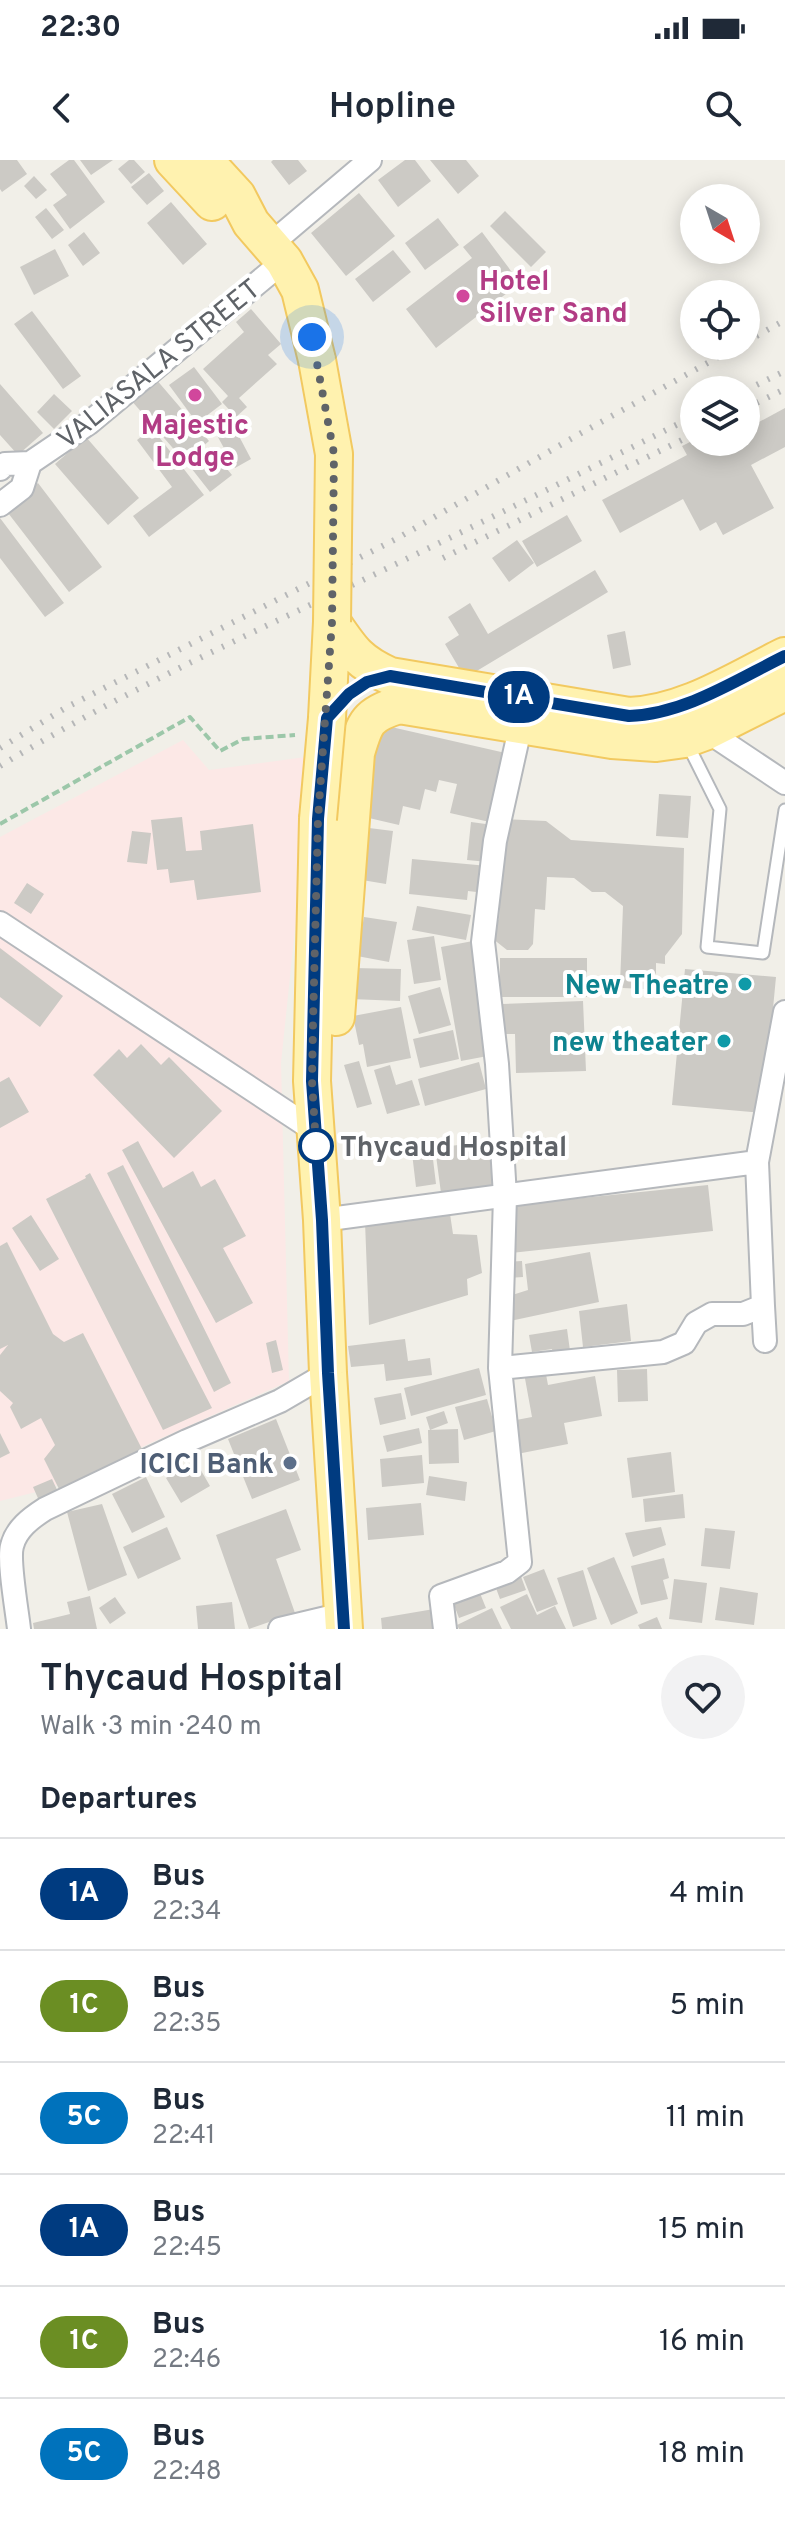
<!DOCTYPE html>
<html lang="en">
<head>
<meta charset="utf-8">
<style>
  :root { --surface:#fff; --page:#f2f2f3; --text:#1f2937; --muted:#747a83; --line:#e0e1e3 }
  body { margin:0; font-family:Overpass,sans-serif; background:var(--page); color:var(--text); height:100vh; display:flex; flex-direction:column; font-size:30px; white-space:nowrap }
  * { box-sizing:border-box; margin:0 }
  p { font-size:26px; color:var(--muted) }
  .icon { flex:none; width:44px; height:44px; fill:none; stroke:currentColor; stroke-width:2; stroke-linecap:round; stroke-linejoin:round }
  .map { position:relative; height:1469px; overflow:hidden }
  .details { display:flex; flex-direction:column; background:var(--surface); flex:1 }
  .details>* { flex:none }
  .badge { padding:0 16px; border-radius:26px; font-size:28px; line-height:52px }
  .needle { width:52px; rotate:141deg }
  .fabs { position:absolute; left:680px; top:24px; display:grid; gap:16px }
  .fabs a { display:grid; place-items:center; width:80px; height:80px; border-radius:50%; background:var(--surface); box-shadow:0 4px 20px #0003; font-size:40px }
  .you { position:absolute; width:40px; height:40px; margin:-20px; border:6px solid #fff; border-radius:50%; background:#1a73e8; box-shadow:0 0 0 12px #1a73e833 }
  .map>.badge { position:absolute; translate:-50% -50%; box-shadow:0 0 0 4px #fff }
  h2 { padding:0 40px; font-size:30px; line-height:72px }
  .round { display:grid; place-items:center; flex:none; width:84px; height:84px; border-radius:42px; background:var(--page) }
  .overview { display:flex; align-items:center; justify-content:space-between; height:136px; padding:0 40px }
  h1 { font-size:38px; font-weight:600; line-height:60px }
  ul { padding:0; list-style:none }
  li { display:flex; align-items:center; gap:24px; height:112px; padding:0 40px; border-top:2px solid var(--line) }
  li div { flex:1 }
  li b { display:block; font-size:30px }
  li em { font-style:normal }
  li .badge { min-width:88px; font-weight:700; text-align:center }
  .status { display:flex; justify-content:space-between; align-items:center; height:56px; padding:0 40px; background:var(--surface); direction:ltr }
  .status svg { height:22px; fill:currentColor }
  header { display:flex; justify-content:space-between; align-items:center; height:104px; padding:0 40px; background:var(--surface); font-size:36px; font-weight:600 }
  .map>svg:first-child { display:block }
  .medical { fill:#fce8e6 }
  .building { fill:#cccac5 }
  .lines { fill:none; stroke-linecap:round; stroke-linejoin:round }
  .service-casing { stroke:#b5b8bc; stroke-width:15 }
  .minor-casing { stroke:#b5b8bc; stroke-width:26 }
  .primary-casing { stroke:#f2c960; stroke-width:40 }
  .path { stroke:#9cc7a9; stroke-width:4; stroke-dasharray:8 4; stroke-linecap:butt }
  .service { stroke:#fff; stroke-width:11 }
  .minor { stroke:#fff; stroke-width:22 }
  .primary { stroke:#fff2af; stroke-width:36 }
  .rail { stroke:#b6b7b8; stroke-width:6; stroke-dasharray:2 10; stroke-linecap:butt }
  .primary-bridge-casing { stroke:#f2c960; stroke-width:40; stroke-linecap:butt }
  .primary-bridge { stroke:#fff2af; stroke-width:36 }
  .line-casing { stroke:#fff; stroke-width:18 }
  .line { stroke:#003b80; stroke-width:12 }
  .walk { stroke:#5f6368; stroke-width:8; stroke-dasharray:0 14.4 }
  .hotel-dot { fill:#d1479c; stroke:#fff; stroke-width:3 }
  .culture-dot { fill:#0f9aa8; stroke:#fff; stroke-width:3 }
  .stop-dot { fill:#fff; stroke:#003b80; stroke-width:4 }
  .service-dot { fill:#5c6f8a; stroke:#fff; stroke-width:3 }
  .labels { text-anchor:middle; stroke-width:8; stroke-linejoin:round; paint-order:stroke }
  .hotel-label { font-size:28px; font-weight:bold; fill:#b23c85; stroke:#fff; text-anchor:start }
  .street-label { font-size:28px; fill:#5f6368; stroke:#fff }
  .culture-label { font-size:28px; font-weight:bold; fill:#0d838f; stroke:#fff; text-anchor:end }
  .stop-label { font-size:28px; font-weight:bold; fill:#5f6368; stroke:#fff; text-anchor:start }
  .service-label { font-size:28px; font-weight:bold; fill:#4e5e75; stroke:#fff; text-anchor:end }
</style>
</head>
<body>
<div class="status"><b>22:30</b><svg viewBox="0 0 49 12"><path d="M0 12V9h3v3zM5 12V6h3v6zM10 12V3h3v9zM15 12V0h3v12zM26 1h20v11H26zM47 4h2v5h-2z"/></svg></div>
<header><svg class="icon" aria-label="back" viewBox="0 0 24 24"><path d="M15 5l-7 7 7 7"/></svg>Hopline<svg class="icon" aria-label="search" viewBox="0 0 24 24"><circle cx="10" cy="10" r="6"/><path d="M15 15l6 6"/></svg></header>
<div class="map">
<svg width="785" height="1469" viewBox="0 0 785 1469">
  <rect width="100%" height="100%" fill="#f1efe8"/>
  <path class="medical" d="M183,580L209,610L313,596L281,903L289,1221L48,1329L0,1341V677Z"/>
  <path class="building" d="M0,0H17L27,14L2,32L0,29Z
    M69,0H74L105,42L70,69L53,45L67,35L50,14Z
    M80,0H113L91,15Z
    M129,0H134L145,12L131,24L118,9Z
    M273,0H298L307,11L289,25L271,2Z
    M405,0H415L431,21L398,47L378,20Z
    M430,0H466L479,16L458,34Z
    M149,13L164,31L147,45L131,27Z
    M34,16L47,30L36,39L24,26Z
    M359,33L395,76L346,116L311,73Z
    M171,42L207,84L183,105L147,63Z
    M46,48L64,70L52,79L35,57Z
    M505,51L546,92L531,107L490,66Z
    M438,58L459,85L425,110L405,83Z
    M84,72L100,93L83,106L68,85Z
    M482,72L520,123L436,188L406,149L472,98L463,87Z
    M55,89L69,116L34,135L20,107Z
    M393,90L411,112L373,142L355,119Z
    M251,149L281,184L268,195L277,204L239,238L247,247L236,257L222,242L228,236L203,209L244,172L236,162Z
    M32,151L81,216L63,229L14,164Z
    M194,207L222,244L197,263L169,225Z
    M155,218L209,281L185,302L130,239Z
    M0,224L43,273L18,295L0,275Z
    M54,234L72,251L54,269L37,252Z
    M785,248V287L751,305L774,348L723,375L716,362L700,371L683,339L620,373L602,340L687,295L682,286L694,280V282H746V269Z
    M231,261L251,299L235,308L214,270Z
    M152,268L204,335L149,377L133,356L172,327L137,280Z
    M86,277L139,338L108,365L55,304Z
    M209,287L232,315L210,332L188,304Z
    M38,323L102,407L69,432L5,349Z
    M567,355L582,381L537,407L522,381Z
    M0,358L64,443L45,457L0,398Z
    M517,380L534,403L509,422L492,398Z
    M595,410L608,432L465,518L445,484L459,475L448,457L470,443L488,474Z
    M625,471L631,505L613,509L607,475Z
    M378,564L510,594L494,663L450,653L457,624L439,620L436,632L425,629L420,650L403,646L399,665L356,655Z
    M659,634L691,636L688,678L656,676Z
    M182,657L186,691L202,690L200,671L253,664L261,732L197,740L194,720L170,723L168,709L157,710L151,660Z
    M504,659L546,661L571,680L684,688L682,774L665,796V804L656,803V813L644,829L623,828L620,825L623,746L605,732H592L574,718L547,717L545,750L535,749L533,784L528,790H507L488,775L499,759Z
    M471,662L493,665L488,702L467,700Z
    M369,668L393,671L386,724L362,720Z
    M132,671L151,673L147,704L127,702Z
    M412,699L488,706L485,733L468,731L467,740L409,734Z
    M27,723L44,734L31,754L14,743Z
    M417,746L471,755L466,780L412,770Z
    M364,757L397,762L389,802L357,796Z
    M434,776L441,820L414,824L407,780Z
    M473,781L493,895L461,901L441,787Z
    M0,788L63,836L40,867L0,837Z
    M500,798H587V837H500Z
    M352,808L401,809L400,841L351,839Z
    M685,809L776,817L763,953L672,945Z
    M440,827L451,865L419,874L408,836Z
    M583,841L586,911L516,913L515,874H503L502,844Z
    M401,847L411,898L367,907L363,884L359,885L353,856Z
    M453,870L459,899L420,908L413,879Z
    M141,884L161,905L169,897L222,951L174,998L93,915L119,889L127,898Z
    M359,901L372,944L357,948L344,905Z
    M479,902L486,929L425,946L418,919Z
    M390,905L396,925L412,920L420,945L387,954L374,910Z
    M9,917L29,952L0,968V922Z
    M138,981L163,1028L193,1011L201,1027L215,1019L246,1076L223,1088L253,1143L216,1163L122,990Z
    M489,981L495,1026L441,1033L435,988Z
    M432,991L436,1024L416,1027L412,993Z
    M123,1005L231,1223L214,1232L107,1013Z
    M90,1013L212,1248L163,1270L46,1039L86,1018L85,1016Z
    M708,1025L713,1071L511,1093L506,1046Z
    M450,1054L453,1074L477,1075L482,1113L467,1119L468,1135L369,1165L365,1062Z
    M31,1055L59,1099L40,1111L12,1068Z
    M7,1082L53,1174L64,1182L83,1173L142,1289L60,1331L44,1299L55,1285L41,1258L21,1269L10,1247L13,1243L0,1231V1195L8,1185L0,1189V1086Z
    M590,1092L599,1142L510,1161L509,1136L528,1130L525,1104Z
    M522,1101L523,1117L506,1118L505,1102Z
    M627,1144L631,1181L583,1187L579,1151Z
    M567,1169L571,1198L554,1201L552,1189L532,1192L529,1175Z
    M405,1179L408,1201L430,1198L432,1215L386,1221L384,1204L351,1207L348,1186Z
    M276,1180L283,1210L272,1213L266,1183Z
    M479,1208L486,1235L411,1256L404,1228Z
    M545,1209L548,1225L595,1216L602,1256L564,1263L568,1284L517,1294L511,1261L532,1257L524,1213Z
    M647,1209L648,1241L618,1242L617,1210Z
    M401,1233L406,1259L380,1265L374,1238Z
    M487,1239L496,1271L464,1280L455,1247Z
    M444,1251L448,1263L430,1270L426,1257Z
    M276,1259L300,1320L252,1339L228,1279Z
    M419,1268L422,1283L387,1292L383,1276Z
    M458,1269L459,1303L429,1304L428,1270Z
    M0,1273L10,1293L0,1298Z
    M671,1292L675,1332L632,1338L627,1298Z
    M422,1295L424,1323L382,1327L380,1299Z
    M195,1300L210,1326L181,1343L166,1318Z
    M429,1316L467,1322L465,1341L426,1335Z
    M146,1317L165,1357L132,1373L112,1334Z
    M52,1319L60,1336L41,1345L33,1327Z
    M683,1334L685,1358L645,1362L643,1339Z
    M421,1343L424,1375L368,1380L366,1348Z
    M102,1344L127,1415L88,1431L67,1352Z
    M286,1349L301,1390L276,1399L295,1453L249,1469L216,1375Z
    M167,1367L181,1399L138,1419L123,1387Z
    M661,1367L666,1385L633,1397L625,1373Z
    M705,1368L735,1371L730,1409L701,1406Z
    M614,1397L638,1453L611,1465L587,1408Z
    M664,1398L669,1418L663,1420L668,1439L641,1445L631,1406Z
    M544,1409L558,1444L537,1452L523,1417Z
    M583,1410L597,1459L573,1467L557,1418Z
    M519,1411L526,1430L500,1439L493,1420Z
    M674,1419L707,1423L702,1463L669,1459Z
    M477,1426L486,1448L459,1458L451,1437Z
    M720,1427L758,1433L754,1465L715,1460Z
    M527,1434L537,1455L555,1446L566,1469H511L500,1447Z
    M90,1436L97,1469H34L33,1463L70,1454L67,1442Z
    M115,1437L126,1453L110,1464L99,1448Z
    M232,1442L235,1469H198L196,1446Z
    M492,1448L502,1469H459L457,1465Z
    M434,1449L438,1469H382L381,1458Z
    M657,1457L662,1469H640L638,1465Z"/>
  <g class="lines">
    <defs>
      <path id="service" d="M687,583L720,649L707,787L763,793L785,650"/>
      <path id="minor" d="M271,84L370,0
        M30,303L89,263L284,101
        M0,309L5,304L30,303L22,328L0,345
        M707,571L785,623
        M0,763L315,971
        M322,1060L757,1002
        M763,1146L765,1181
        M500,1208L663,1192L684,1183L696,1163L712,1154H743L763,1146L757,1002L785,852
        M19,1469C17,1451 8,1400 12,1386C16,1369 31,1358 45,1349L187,1281L280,1241L328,1213
        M280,1469L343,1454
        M445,1469L441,1436L507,1412L520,1402L500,1208L505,1036L497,904L483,782L495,681L521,564"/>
      <path id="primary" d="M173,0L212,42
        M204,0L237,36L251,63L284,101L300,130L317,200
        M332,462C351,490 358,502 390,516L629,556C685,554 736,520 785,496
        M327,558L332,462
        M318,659L312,921L322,1060L328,1213L344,1469
        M336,857L356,593C365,562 367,555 399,545L612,580L656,583L685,579L707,571L785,532"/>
    </defs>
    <use href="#service" class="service-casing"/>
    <use href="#minor" class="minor-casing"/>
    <use href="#primary" class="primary-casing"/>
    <path class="path" d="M0,664L190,557L220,591L243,579L295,575"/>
    <use href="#service" class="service"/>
    <use href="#minor" class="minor"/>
    <use href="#primary" class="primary"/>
    <path class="rail" d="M746,182L785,160
      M746,230L785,211
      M746,248L785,229
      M443,398L694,274
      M0,588L67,547L396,379L583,272L738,186
      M0,606C118,534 243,477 367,418C477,365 585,311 694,256"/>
    <defs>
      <path id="primary-bridge" d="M317,200L334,294L332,462
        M318,659L327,558"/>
    </defs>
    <use href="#primary-bridge" class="primary-bridge-casing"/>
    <use href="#primary-bridge" class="primary-bridge"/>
  </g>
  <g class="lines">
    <defs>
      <path id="line" d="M344,1469L328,1213L322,1060L312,921L318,659L327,558L349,534L367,522L390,516L629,556C685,554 736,520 785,496"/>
    </defs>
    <use href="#line" class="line-casing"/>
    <use href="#line" class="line"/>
    <path class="walk" d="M312,177L334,294L332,462L318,659L313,864L312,921L317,1001L316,986"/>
  </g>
  <g class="hotel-dot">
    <circle cx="463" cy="136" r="8"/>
    <circle cx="195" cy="235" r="8"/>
  </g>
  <g class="culture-dot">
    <circle cx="745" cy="824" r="8"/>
    <circle cx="724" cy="881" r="8"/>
  </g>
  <circle class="stop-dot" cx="316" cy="986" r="16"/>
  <circle class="service-dot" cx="290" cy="1303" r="8"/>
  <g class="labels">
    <g class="hotel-label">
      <text x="479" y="130">Hotel<tspan x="479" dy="32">Silver Sand</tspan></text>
      <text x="195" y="274" text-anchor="middle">Majestic<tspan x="195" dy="32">Lodge</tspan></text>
    </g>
    <g class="street-label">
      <text transform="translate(158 203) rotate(-39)" y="10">VALIASALA STREET</text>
    </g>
    <g class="culture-label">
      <text x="729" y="834">New Theatre</text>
      <text x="708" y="891">new theater</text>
    </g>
    <g class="stop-label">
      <text x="340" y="996">Thycaud Hospital</text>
    </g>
    <g class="service-label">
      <text x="274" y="1313">ICICI Bank</text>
    </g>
  </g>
</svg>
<div class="fabs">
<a><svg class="needle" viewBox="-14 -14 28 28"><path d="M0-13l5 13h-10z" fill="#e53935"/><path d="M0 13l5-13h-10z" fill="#747a83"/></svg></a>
<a><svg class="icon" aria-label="locate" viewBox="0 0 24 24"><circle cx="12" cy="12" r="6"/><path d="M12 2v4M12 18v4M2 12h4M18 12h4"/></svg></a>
<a><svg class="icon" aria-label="layers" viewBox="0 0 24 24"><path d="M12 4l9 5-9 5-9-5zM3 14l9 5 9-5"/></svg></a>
</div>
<div class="you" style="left:312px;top:177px"></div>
<b class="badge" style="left:519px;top:537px;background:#003b80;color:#fff">1A</b>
</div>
<section class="details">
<div class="overview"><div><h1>Thycaud Hospital</h1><p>Walk · 3 min · 240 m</p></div><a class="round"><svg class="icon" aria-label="heart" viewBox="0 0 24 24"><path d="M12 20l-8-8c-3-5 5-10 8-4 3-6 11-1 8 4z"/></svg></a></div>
<h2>Departures</h2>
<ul>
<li><span class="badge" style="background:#003b80;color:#fff">1A</span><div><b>Bus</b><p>22:34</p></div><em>4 min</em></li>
<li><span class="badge" style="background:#6b8e23;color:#fff">1C</span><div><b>Bus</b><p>22:35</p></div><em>5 min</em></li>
<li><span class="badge" style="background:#0072bc;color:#fff">5C</span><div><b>Bus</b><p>22:41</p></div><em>11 min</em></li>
<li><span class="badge" style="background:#003b80;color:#fff">1A</span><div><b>Bus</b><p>22:45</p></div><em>15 min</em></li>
<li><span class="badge" style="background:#6b8e23;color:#fff">1C</span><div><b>Bus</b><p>22:46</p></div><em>16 min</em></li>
<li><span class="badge" style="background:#0072bc;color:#fff">5C</span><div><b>Bus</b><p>22:48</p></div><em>18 min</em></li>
</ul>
</section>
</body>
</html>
